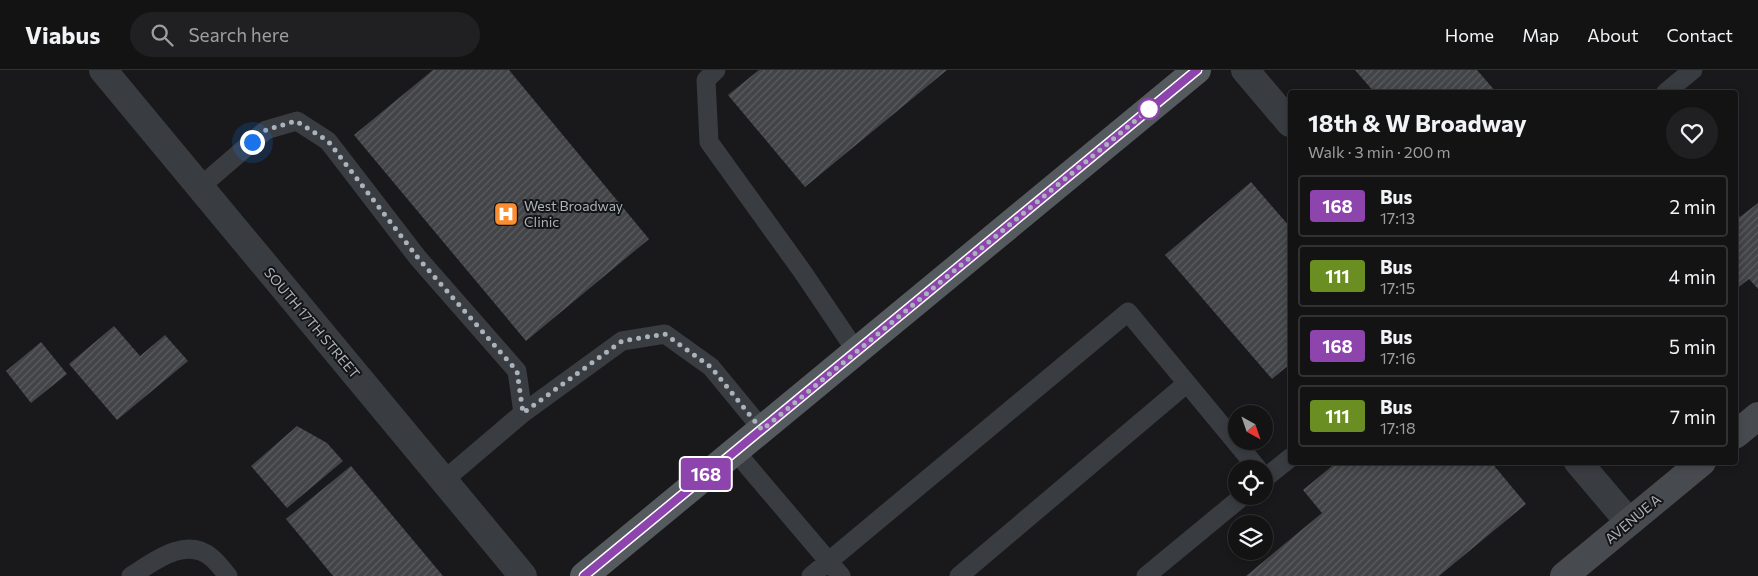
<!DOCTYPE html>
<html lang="en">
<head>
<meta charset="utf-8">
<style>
  :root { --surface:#131314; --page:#202022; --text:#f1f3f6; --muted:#9d9ea0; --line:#323234 }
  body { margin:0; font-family:Commissioner,sans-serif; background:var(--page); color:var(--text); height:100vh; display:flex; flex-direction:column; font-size:19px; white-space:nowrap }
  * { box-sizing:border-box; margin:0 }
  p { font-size:16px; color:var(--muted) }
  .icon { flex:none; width:28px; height:28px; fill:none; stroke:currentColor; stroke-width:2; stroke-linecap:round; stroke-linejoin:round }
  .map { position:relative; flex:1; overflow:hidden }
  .panel { position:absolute; left:1288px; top:20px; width:450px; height:375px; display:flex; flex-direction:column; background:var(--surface); border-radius:5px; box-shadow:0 2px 8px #0003,0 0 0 1px var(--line) }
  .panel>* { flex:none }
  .badge { padding:0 10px; border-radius:4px; font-size:18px; line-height:32px }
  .needle { width:32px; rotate:140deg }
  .controls { position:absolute; left:1228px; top:335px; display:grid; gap:10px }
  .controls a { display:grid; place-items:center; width:45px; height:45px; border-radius:50%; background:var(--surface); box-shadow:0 2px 8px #0003,0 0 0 1px var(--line); font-size:25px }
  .you { position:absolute; width:25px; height:25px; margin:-12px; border:4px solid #fff; border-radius:50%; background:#1a73e8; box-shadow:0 0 0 8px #1a73e833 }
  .map>.badge { position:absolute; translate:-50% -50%; box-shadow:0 0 0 2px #fff }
  .round { display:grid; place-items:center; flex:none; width:52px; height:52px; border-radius:26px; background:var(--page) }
  .summary { display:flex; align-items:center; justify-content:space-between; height:85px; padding:0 20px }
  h1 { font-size:24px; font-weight:700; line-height:38px }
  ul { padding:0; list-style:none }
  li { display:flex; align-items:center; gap:15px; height:62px; margin:0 10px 8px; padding:0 10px; border:2px solid var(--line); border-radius:5px }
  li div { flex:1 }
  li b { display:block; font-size:19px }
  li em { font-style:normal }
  li .badge { min-width:55px; font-weight:700; text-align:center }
  header { display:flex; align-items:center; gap:30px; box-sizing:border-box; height:70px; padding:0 25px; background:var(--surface); border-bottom:1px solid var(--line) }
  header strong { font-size:24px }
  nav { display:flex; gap:28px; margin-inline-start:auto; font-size:18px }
  .search { width:350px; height:45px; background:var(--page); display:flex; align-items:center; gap:12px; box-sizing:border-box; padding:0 18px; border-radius:28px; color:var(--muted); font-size:19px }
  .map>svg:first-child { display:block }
  .building { fill:url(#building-hatch) }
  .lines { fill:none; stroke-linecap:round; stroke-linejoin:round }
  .lane { stroke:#393c40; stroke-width:19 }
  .street { stroke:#393c40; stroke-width:28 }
  .secondary { stroke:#474b50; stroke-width:28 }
  .primary { stroke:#555a5f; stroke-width:28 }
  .line-casing { stroke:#fff; stroke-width:11 }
  .line { stroke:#8e44ad; stroke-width:8 }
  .walk { stroke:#aab3bb; stroke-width:5; stroke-dasharray:0 9 }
  .stop-dot { fill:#fff; stroke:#8e44ad; stroke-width:2.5 }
  .labels { text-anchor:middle; stroke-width:4; stroke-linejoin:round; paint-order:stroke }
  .poi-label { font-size:14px; fill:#aab3bb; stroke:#141416; text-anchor:start }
  .street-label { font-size:14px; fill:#aab3bb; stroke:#141416 }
</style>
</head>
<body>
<header>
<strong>Viabus</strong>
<div class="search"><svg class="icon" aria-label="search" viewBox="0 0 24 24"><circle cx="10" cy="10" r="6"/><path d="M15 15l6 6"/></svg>Search here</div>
<nav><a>Home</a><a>Map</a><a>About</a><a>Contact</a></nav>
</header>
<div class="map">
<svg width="1758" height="506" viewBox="0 0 1758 506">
  <defs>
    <pattern id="building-hatch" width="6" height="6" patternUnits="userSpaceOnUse" patternTransform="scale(1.25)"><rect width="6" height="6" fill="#434448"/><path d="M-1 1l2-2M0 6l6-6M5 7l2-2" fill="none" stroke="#5b5d60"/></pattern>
  </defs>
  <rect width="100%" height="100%" fill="#19191b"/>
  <path class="building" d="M433,0H509L649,169L526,271L354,65Z
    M759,0H947L805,117L728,25Z
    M1355,0H1477L1496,22H1374Z
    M1251,112L1290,157V294L1272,309L1165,185Z
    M1758,133V219L1749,209L1735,220V141L1740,147Z
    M114,256L140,286L165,265L188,291L117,350L69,294Z
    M41,272L67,304L31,333L6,301Z
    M297,356L327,373L343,391L287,438L251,396Z
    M1337,392H1491L1526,434L1439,506H1246L1322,443L1303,420Z
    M351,396L443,506H333L286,449Z"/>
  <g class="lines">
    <path class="lane" d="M716,0L706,10L709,72L802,201L856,281
      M1666,22L1693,0
      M200,117L266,60L297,51L328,71L418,188L517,301L523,343L443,411
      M523,343L622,271L665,264L711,297L762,359
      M735,381L841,506
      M1264,409L1290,388
      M131,506C153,492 187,465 212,488C218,493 223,500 228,506
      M811,506L1128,242L1258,399
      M959,506L1186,314
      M1146,506L1243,426"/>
    <path class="street" d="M103,0L523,506
      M1245,0L1290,53
      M1578,392L1629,452"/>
    <path class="secondary" d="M1735,365L1758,346
      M1564,506L1702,392"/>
    <path class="primary" d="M584,506L1197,0"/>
  </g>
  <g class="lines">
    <defs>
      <path id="line" d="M584,506L1197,0"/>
    </defs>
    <use href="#line" class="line-casing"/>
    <use href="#line" class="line"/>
    <path class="walk" d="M252,72L266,60L296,51L328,71L418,188L517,301L523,343L622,271L665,264L711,297L762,360L1153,36L1149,39"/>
  </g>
  <defs>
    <symbol id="hospital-square" viewBox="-11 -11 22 22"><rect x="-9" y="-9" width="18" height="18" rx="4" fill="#fb8d31" stroke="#141416"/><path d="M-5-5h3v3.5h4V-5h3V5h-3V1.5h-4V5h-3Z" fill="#fff"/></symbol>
  </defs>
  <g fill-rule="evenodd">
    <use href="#hospital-square" x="492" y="130" width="28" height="28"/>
  </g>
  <circle class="stop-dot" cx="1149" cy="39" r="10"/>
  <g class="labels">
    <g class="poi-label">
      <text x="524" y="141">West Broadway<tspan x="524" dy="16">Clinic</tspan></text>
    </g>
    <g class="street-label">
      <text transform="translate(312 253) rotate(50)" y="5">SOUTH 17TH STREET</text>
      <text transform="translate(1633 449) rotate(-40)" y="5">AVENUE A</text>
    </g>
  </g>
</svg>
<div class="controls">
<a><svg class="needle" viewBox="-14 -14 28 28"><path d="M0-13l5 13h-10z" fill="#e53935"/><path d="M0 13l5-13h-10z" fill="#9d9ea0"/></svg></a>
<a><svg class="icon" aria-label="locate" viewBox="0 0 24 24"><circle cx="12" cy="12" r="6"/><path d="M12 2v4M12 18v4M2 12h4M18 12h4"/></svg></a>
<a><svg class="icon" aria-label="layers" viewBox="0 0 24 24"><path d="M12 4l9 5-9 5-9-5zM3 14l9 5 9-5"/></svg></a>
</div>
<div class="you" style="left:252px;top:72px"></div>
<b class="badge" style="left:706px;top:404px;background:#8e44ad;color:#fff">168</b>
<section class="panel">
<div class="summary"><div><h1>18th &amp; W Broadway</h1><p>Walk · 3 min · 200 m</p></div><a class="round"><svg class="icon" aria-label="heart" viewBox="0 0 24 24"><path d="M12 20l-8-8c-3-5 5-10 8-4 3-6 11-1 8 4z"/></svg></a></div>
<ul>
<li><span class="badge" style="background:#8e44ad;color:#fff">168</span><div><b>Bus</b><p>17:13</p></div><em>2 min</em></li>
<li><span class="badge" style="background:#6b8e23;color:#fff">111</span><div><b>Bus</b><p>17:15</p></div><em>4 min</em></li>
<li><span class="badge" style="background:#8e44ad;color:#fff">168</span><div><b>Bus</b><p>17:16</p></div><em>5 min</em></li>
<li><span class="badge" style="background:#6b8e23;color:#fff">111</span><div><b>Bus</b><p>17:18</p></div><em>7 min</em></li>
</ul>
</section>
</div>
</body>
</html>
